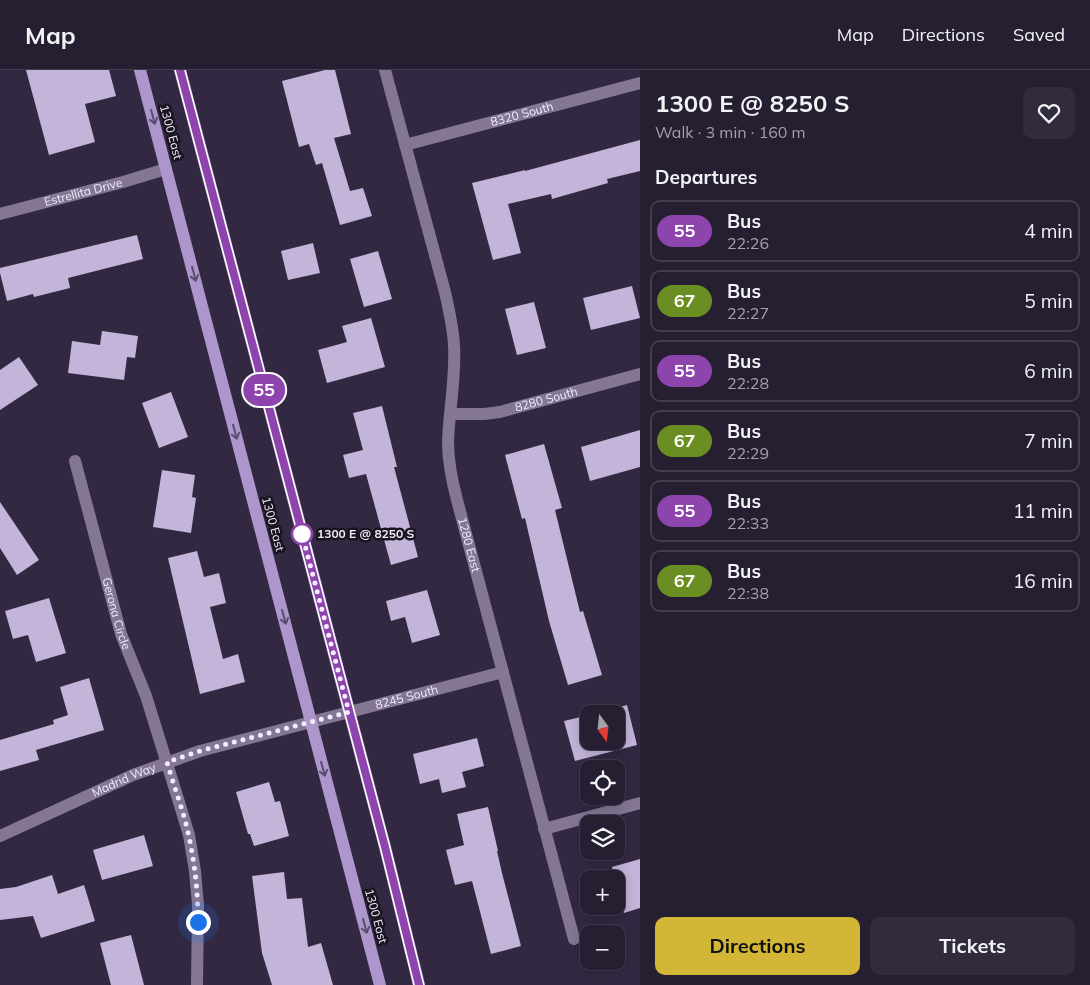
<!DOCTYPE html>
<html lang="en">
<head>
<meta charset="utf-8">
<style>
  :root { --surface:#261e31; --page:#322b3d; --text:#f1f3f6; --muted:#a4a2ab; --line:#423c4d; --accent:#d2b635 }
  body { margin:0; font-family:Mulish,sans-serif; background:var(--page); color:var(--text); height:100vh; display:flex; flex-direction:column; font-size:19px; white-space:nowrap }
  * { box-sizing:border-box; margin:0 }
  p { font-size:16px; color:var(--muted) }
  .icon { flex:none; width:28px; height:28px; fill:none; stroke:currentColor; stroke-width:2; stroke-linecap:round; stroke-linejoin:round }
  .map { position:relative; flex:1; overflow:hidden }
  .panel { display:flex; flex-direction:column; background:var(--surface); width:450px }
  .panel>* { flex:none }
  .badge { padding:0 10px; border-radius:16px; font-size:18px; line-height:32px }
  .needle { width:32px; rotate:165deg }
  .fabs { position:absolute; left:580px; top:635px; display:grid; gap:10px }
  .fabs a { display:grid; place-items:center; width:45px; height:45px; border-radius:10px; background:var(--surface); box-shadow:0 2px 12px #0003,0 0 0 1px var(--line); font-size:25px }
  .you { position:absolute; width:25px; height:25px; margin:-12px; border:4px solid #fff; border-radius:50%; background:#1a73e8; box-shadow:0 0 0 8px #1a73e833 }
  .map>.badge { position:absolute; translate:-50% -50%; box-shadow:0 0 0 2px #fff }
  h2 { padding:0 15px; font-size:19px; line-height:45px }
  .round { display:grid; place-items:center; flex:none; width:52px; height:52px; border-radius:10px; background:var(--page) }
  .headline { display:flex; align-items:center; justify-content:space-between; height:85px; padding:0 15px }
  h1 { font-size:24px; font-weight:700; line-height:38px }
  .primary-button { display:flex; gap:10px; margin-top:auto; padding:10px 15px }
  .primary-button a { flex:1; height:58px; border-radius:10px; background:var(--accent); color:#111; font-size:20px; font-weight:700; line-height:58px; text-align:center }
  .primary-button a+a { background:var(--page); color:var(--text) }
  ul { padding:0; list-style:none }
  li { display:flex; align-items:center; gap:15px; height:62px; margin:0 10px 8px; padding:0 5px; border:2px solid var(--line); border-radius:10px }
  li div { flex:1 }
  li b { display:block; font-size:19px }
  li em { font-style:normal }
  li .badge { min-width:55px; font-weight:700; text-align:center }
  header { display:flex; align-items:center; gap:30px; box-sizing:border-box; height:70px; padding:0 25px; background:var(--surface); border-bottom:1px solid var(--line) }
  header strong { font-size:24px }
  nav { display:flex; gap:28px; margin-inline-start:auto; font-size:18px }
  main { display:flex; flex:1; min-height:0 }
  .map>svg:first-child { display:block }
  .building { fill:#c3b4d9 }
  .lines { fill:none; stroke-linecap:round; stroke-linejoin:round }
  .street { stroke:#837794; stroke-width:12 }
  .primary { stroke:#ac96cc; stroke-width:12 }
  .oneway { stroke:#5b4e6d }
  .line-casing { stroke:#fff; stroke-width:11 }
  .line { stroke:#8e44ad; stroke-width:8 }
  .walk { stroke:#f3ecfd; stroke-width:5; stroke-dasharray:0 9 }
  .stop-dot { fill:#fff; stroke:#8e44ad; stroke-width:2.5 }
  .labels { text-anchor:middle; stroke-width:5; stroke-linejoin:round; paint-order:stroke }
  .street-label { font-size:12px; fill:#f3ecfd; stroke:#19141f }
  .stop-label { font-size:12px; font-weight:bold; fill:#f3ecfd; stroke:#19141f; text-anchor:start }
</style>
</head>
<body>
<header>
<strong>Map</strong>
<nav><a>Map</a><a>Directions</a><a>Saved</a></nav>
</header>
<main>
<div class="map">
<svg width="640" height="915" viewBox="0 0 640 915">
  <rect width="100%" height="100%" fill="#332841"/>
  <path class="building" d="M26,0H109L116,26L85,34L95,72L49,85Z
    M325,0H335L351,64L334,68L350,121L363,118L372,146L340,155L322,93L316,95L309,74L299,77L282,11Z
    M640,70V101L607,109L608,113L552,129L551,124L508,134L521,183L493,190L472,113L525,100V101Z
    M137,165L143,189L68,208L70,218L34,227L33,224L7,231L0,203V198Z
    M313,173L320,203L288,210L281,181Z
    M378,181L392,229L364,237L350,189Z
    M632,216L640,248L591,260L583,228Z
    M534,232L546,278L517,285L505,239Z
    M371,248L385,297L327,313L318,280L347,272L342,256Z
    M102,261L138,266L135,288L127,287L124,310L68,303L72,271L100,275Z
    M19,287L38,315L0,340V300Z
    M171,322L188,367L159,378L142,333Z
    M382,336L397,397H394L418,487L391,495L366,404L349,408L343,385L363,380L353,343Z
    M640,360V397L590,411L581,377Z
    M544,374L562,438L555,440L580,542L583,541L602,605L568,615L549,551L525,448L522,449L505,385Z
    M162,400L195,405L192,427L196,428L191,463L153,457Z
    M0,432L39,490L17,505L0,478Z
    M197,481L204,507L219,503L226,533L210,537L223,589L238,584L245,612L200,624L168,488Z
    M427,520L440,565L412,573L405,547L391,551L386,531Z
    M49,528L66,583L36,592L28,565L13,569L5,541Z
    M89,608L104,660L36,680L39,690L0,701V670L54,654L53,650L68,645L60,617Z
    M627,635L637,675L575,691L564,651L589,645V671H616V644H593Z
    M477,668L484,696L462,702L466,717L442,723L439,709L420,714L413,684Z
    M269,712L275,732L280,731L289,766L254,776L250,764H248L236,722Z
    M488,737L498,781H497L502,803L521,876L491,884L472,811L455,815L446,780L464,775L457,744Z
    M144,765L153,796L102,810L93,780Z
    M640,789V838L624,843L616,813V809H615L612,797Z
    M284,802L287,829L302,828L308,877L321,873L333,915H272L262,883L252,806Z
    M52,805L58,824L84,815L95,851L41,868L33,846L0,850V819L16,817Z
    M131,865L144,915H111L100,873Z"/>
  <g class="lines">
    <g class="street">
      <path id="s1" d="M385,0L445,222C449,240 453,257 454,275C456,308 449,340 448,372C448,392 452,411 457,430L574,869"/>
      <path id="s2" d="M405,75L640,13"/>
      <path id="s3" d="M0,144L123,112L166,99"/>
      <path id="s4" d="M450,344H484L500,342L640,304"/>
      <path id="s5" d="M75,391L121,564L146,626L178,729L189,765L195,801L198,835L197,915"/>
      <path d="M544,759L640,733"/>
      <path id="s6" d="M0,766L133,705L200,681L503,602"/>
    </g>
    <path class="primary" d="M140,0L380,915
      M180,0L385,777L419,915"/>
  </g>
  <defs><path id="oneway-shaft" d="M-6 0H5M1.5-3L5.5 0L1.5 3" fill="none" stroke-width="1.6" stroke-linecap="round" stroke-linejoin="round" transform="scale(1.25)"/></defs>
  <g class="oneway">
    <use href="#oneway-shaft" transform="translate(153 47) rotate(75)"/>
    <use href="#oneway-shaft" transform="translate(194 204) rotate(75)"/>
    <use href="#oneway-shaft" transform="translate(235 362) rotate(75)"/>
    <use href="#oneway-shaft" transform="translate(284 547) rotate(75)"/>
    <use href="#oneway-shaft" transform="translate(323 699) rotate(75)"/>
    <use href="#oneway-shaft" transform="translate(365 856) rotate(75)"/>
  </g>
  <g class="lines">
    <defs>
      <path id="line" d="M180,0L385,777L419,915"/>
    </defs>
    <use href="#line" class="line-casing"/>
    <use href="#line" class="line"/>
    <path class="walk" d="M198,852C198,823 195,795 189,767C184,742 174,717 167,692L200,681L349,642L302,464"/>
  </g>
  <circle class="stop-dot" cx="302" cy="464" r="10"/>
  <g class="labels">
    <g class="street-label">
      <text dy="4" stroke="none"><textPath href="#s2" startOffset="121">8320 South</textPath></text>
      <text transform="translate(171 62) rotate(75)" y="4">1300 East</text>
      <text dy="4" stroke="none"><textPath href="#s3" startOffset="86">Estrellita Drive</textPath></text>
      <text dy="4" stroke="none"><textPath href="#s4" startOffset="98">8280 South</textPath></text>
      <text transform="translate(273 454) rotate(75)" y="4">1300 East</text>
      <text dy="4" stroke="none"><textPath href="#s1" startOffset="486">1280 East</textPath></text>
      <text dy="4" stroke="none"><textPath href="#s5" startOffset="158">Gerona Circle</textPath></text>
      <text dy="4" stroke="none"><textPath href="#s6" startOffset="431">8245 South</textPath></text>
      <text dy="4" stroke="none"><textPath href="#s6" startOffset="136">Madrid Way</textPath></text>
      <text transform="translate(376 846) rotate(75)" y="4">1300 East</text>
    </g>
    <g class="stop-label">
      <text x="317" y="468">1300 E @ 8250 S</text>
    </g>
  </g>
</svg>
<div class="fabs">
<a><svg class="needle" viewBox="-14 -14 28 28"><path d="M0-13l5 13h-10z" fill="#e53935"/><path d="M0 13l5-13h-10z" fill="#a4a2ab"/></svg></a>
<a><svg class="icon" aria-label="locate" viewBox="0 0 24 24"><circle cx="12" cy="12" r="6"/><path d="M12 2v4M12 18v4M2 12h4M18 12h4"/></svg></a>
<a><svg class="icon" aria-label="layers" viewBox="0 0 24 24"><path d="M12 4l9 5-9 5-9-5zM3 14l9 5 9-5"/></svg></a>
<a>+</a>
<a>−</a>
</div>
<div class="you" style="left:198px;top:852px"></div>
<b class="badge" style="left:264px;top:320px;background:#8e44ad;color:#fff">55</b>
</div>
<section class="panel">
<div class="headline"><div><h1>1300 E @ 8250 S</h1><p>Walk · 3 min · 160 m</p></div><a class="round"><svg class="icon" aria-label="heart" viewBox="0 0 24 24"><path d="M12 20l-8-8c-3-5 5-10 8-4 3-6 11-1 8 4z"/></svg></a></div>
<h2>Departures</h2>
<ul>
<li><span class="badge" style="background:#8e44ad;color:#fff">55</span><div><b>Bus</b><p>22:26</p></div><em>4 min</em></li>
<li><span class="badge" style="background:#6b8e23;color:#fff">67</span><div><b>Bus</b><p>22:27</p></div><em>5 min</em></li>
<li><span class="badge" style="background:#8e44ad;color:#fff">55</span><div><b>Bus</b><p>22:28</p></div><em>6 min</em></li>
<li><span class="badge" style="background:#6b8e23;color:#fff">67</span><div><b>Bus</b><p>22:29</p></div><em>7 min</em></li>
<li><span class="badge" style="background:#8e44ad;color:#fff">55</span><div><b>Bus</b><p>22:33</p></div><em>11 min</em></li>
<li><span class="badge" style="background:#6b8e23;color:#fff">67</span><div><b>Bus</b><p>22:38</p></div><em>16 min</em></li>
</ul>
<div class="primary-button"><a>Directions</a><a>Tickets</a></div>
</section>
</main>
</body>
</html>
